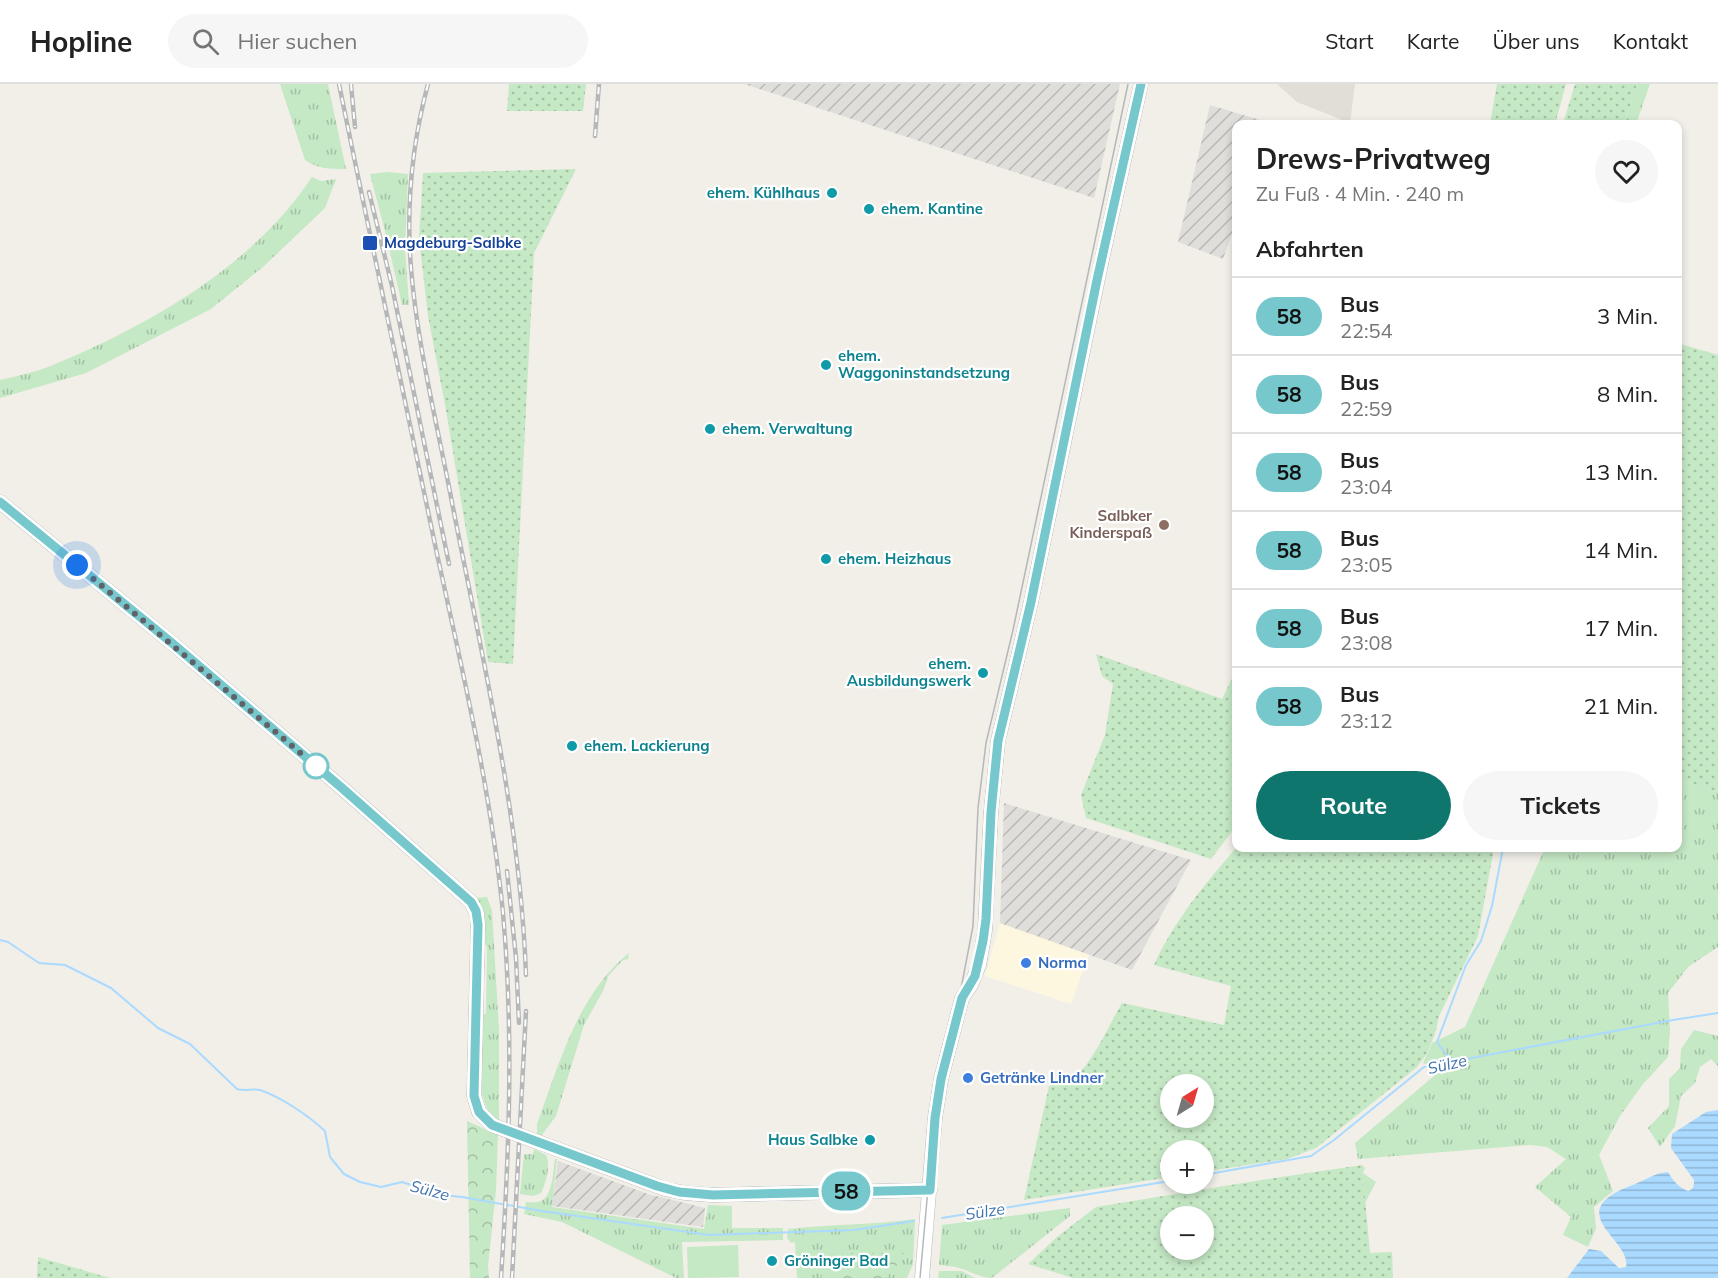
<!DOCTYPE html>
<html lang="de">
<head>
<meta charset="utf-8">
<style>
  :root { --surface:#fff; --page:#f6f6f6; --text:#222; --muted:#767676; --line:#e0e0e0; --accent:#0f766e }
  body { margin:0; font-family:Mulish,sans-serif; background:var(--page); color:var(--text); height:100vh; display:flex; flex-direction:column; font-size:22px; white-space:nowrap }
  * { box-sizing:border-box; margin:0 }
  p { font-size:20px; color:var(--muted) }
  .icon { flex:none; width:33px; height:33px; fill:none; stroke:currentColor; stroke-width:2; stroke-linecap:round; stroke-linejoin:round }
  .map { position:relative; flex:1; overflow:hidden }
  .sheet { position:absolute; left:1232px; top:36px; width:450px; height:732px; display:flex; flex-direction:column; background:var(--surface); border-radius:12px; box-shadow:0 3px 9px #0003 }
  .sheet>* { flex:none }
  .badge { padding:0 12px; border-radius:20px; font-size:21px; line-height:39px }
  .needle { width:39px; rotate:37deg }
  .controls { position:absolute; left:1160px; top:990px; display:grid; gap:12px }
  .controls a { display:grid; place-items:center; width:54px; height:54px; border-radius:50%; background:var(--surface); box-shadow:0 3px 9px #0003; font-size:30px }
  .you { position:absolute; width:30px; height:30px; margin:-15px; border:4px solid #fff; border-radius:50%; background:#1a73e8; box-shadow:0 0 0 9px #1a73e833 }
  .map>.badge { position:absolute; translate:-50% -50%; box-shadow:0 0 0 3px #fff }
  h2 { padding:0 24px; font-size:22px; line-height:54px }
  .round { display:grid; place-items:center; flex:none; width:63px; height:63px; border-radius:32px; background:var(--page) }
  .summary { display:flex; align-items:center; justify-content:space-between; height:102px; padding:0 24px }
  h1 { font-size:28px; font-weight:700; line-height:45px }
  .cta { display:flex; gap:12px; margin-top:auto; padding:12px 24px }
  .cta a { flex:1; height:69px; border-radius:36px; background:var(--accent); color:#fff; font-size:24px; font-weight:700; line-height:69px; text-align:center }
  .cta a+a { background:var(--page); color:var(--text) }
  ul { padding:0; list-style:none }
  li { display:flex; align-items:center; gap:18px; height:78px; padding:0 24px; border-top:2px solid var(--line) }
  li div { flex:1 }
  li b { display:block; font-size:22px }
  li em { font-style:normal }
  li .badge { min-width:66px; font-weight:700; text-align:center }
  header { display:flex; align-items:center; gap:36px; box-sizing:border-box; height:84px; padding:0 30px; background:var(--surface); border-bottom:2px solid var(--line) }
  header strong { font-size:28px }
  nav { display:flex; gap:33px; margin-inline-start:auto; font-size:21px }
  .search { width:420px; height:54px; background:var(--page); display:flex; align-items:center; gap:15px; box-sizing:border-box; padding:0 21px; border-radius:33px; color:var(--muted); font-size:22px }
  .map>svg:first-child { display:block }
  .commercial { fill:#fef7e0 }
  .industrial { fill:url(#industrial-furrows) }
  .education { fill:#e1ded6 }
  .grass { fill:url(#grass-tufts) }
  .forest { fill:url(#forest-crowns) }
  .garden { fill:url(#garden-dots); fill-rule:evenodd }
  .pitch { fill:#c5e8c5 }
  .water { fill:url(#water-rules) }
  .lines { fill:none; stroke-linecap:round; stroke-linejoin:round }
  .stream { stroke:#aadaff; stroke-width:2 }
  .secondary-casing { stroke:#b6babf; stroke-width:15 }
  .secondary { stroke:#fff; stroke-width:14 }
  .tram { stroke:#b6b7b8; stroke-width:1.5 }
  .rail-casing { stroke:#b6b7b8; stroke-width:4.5 }
  .rail { stroke:#fff; stroke-width:2; stroke-dasharray:7; stroke-linecap:butt }
  .line-casing { stroke:#fff; stroke-width:14 }
  .line { stroke:#77c8cc; stroke-width:9 }
  .walk { stroke:#5f6368; stroke-width:6; stroke-dasharray:0 10.8 }
  .culture-dot { fill:#0f9aa8; stroke:#fff; stroke-width:2 }
  .transit-dot { fill:#1a4fb4; stroke:#fff; stroke-width:2 }
  .education-dot { fill:#8d6e63; stroke:#fff; stroke-width:2 }
  .stop-dot { fill:#fff; stroke:#77c8cc; stroke-width:3 }
  .shop-dot { fill:#3f7fe0; stroke:#fff; stroke-width:2 }
  .labels { text-anchor:middle; stroke-width:4.5; stroke-linejoin:round; paint-order:stroke }
  .culture-label { font-size:15px; font-weight:bold; fill:#0d838f; stroke:#fff; text-anchor:start }
  .transit-label { font-size:15px; font-weight:bold; fill:#164399; stroke:#fff; text-anchor:start }
  .education-label { font-size:15px; font-weight:bold; fill:#785e54; stroke:#fff; text-anchor:end }
  .shop-label { font-size:15px; font-weight:bold; fill:#366cbe; stroke:#fff; text-anchor:start }
  .water-label { font-size:16px; font-style:italic; fill:#4174aa; stroke:#fff }
</style>
</head>
<body>
<header>
<strong>Hopline</strong>
<div class="search"><svg class="icon" aria-label="search" viewBox="0 0 24 24"><circle cx="10" cy="10" r="6"/><path d="M15 15l6 6"/></svg>Hier suchen</div>
<nav><a>Start</a><a>Karte</a><a>Über uns</a><a>Kontakt</a></nav>
</header>
<div class="map">
<svg width="1718" height="1194" viewBox="0 0 1718 1194">
  <defs>
    <pattern id="industrial-furrows" width="10" height="10" patternUnits="userSpaceOnUse" patternTransform="scale(1.5)"><rect width="10" height="10" fill="#e0deda"/><path d="M-1 1l2-2M0 10L10 0M9 11l2-2" fill="none" stroke="#b9b8b5"/></pattern>
    <pattern id="grass-tufts" width="24" height="20" patternUnits="userSpaceOnUse" patternTransform="scale(1.5)"><rect width="24" height="20" fill="#c5e8c5"/><path d="M3 7l-1-3M5 7V3M7 7l1-3M15 17l-1-3M17 17v-4M19 17l1-3" fill="none" stroke="#a3c0a4"/></pattern>
    <pattern id="forest-crowns" width="20" height="18" patternUnits="userSpaceOnUse" patternTransform="scale(1.5)"><rect width="20" height="18" fill="#c5e8c5"/><path d="M2 6a3 3 0 1 1 6 0M12 15a3 3 0 1 1 6 0" fill="none" stroke="#a3c0a4"/></pattern>
    <pattern id="garden-dots" width="8" height="8" patternUnits="userSpaceOnUse" patternTransform="scale(1.5)"><rect width="8" height="8" fill="#c5e8c5"/><path d="M2 2h.1M6 6h.1" fill="none" stroke="#a3c0a4" stroke-width="1.8" stroke-linecap="round"/></pattern>
    <pattern id="water-rules" width="6" height="5" patternUnits="userSpaceOnUse" patternTransform="scale(1.5)"><rect width="6" height="5" fill="#aadaff"/><path d="M0 2.5h6" fill="none" stroke="#8eb4d2"/></pattern>
  </defs>
  <rect width="100%" height="100%" fill="#f1efe8"/>
  <path class="commercial" d="M1000,839L1089,870L1071,920L985,892Z"/>
  <path class="industrial" d="M744,0H1120L1094,114Z
    M1210,21L1270,39L1269,40H1236V138L1223,175L1178,158Z
    M1004,719L1191,776L1132,886L1000,839Z
    M558,1077L648,1110L705,1124L703,1143L552,1122Z"/>
  <path class="education" d="M1277,0H1355L1350,39L1297,18Z"/>
  <path class="grass" d="M280,0H328L346,85C330,85 318,85 305,76Z
    M1637,0H1650L1636,40H1624Z
    M388,88L408,90L405,165L409,221H402L387,155L370,90Z
    M312,93L321,97L336,95L325,124L264,182L211,225L86,289L0,314V296C17,292 36,288 53,281C150,241 253,182 312,93Z
    M1677,695L1718,708V863L1688,883L1668,909L1670,946L1668,973L1643,1000L1620,1032L1599,1071L1613,1107L1594,1123L1596,1144L1588,1163L1563,1151L1571,1133L1535,1103L1566,1075L1547,1063L1530,1061L1358,1075L1355,1059L1441,986L1423,979L1432,959L1465,943L1545,764H1677Z
    M487,813L492,827L499,946V1037C496,1034 491,1031 489,1028C475,1007 481,958 481,933L486,929L487,863L484,859L475,814Z
    M629,869L628,875L623,876L609,891L603,907L584,941L556,1032L541,1052L537,1050V1040C559,980 578,910 629,869Z
    M1694,946L1718,952V982L1711,975L1700,983L1695,999L1681,1012L1675,1042L1660,1063L1648,1044L1669,1022V995L1680,984L1681,965Z
    M534,1065L546,1071C551,1081 546,1099 541,1109L533,1112L520,1110L524,1070H533Z
    M555,1075H557L552,1123L704,1145L708,1121L732,1122V1144H783V1156L682,1158L684,1194H676L562,1138L524,1130L526,1118C530,1118 537,1119 541,1117C553,1112 553,1086 555,1075Z
    M1362,1081L1365,1084L1363,1089L1376,1098L1365,1119Z
    M1070,1124V1132L992,1194C981,1194 970,1187 959,1184C953,1182 946,1182 939,1181L942,1141Z
    M915,1135L913,1180L907,1194H797L795,1158L791,1159L787,1154L788,1145C830,1140 873,1141 915,1135Z
    M939,1187H962L975,1194H938Z"/>
  <path class="forest" d="M467,1037L498,1051L496,1106L488,1182L489,1194H470Z
    M844,1169H907L886,1194H820Z"/>
  <path class="garden" d="M509,0H586L583,27H507Z
    M1497,0H1566L1555,40H1490Z
    M1575,0H1637L1624,40H1563Z
    M576,85L534,169L513,580L488,578L446,326L428,232L419,154L423,89Z
    M1677,259L1718,271V708L1677,695Z
    M1096,570L1222,615L1236,586V742L1211,775L1086,734L1081,711L1105,651L1113,600L1102,592Z
    M1236,764H1494L1478,852L1439,932L1435,950L1426,971L1416,984L1316,1064L1287,1075L1203,1088V1066H1170V1093L1024,1116L1049,1002C1056,1000 1066,999 1072,995C1091,983 1110,939 1122,919L1224,941L1231,902L1154,881C1174,837 1205,800 1236,764ZM1170,1000H1203V1034H1170Z
    M1362,1081L1370,1169L1392,1168L1393,1194H1073L1028,1180L1057,1153L1096,1123L1249,1098ZM1170,1132H1203V1166H1170Z
    M38,1173L110,1194H37Z"/>
  <path class="pitch" d="M738,1161L739,1193L688,1194L687,1163Z"/>
  <path class="water" d="M1718,1026V1194H1567L1589,1165L1601,1167L1619,1184L1626,1183C1632,1156 1560,1129 1630,1102C1641,1098 1650,1092 1661,1089L1668,1088C1674,1098 1678,1103 1688,1107C1694,1105 1694,1102 1694,1096L1671,1064L1672,1050L1706,1028Z"/>
  <g class="lines">
    <path class="stream" d="M0,856L8,858L39,879L65,881L111,904L158,944L190,960L237,1005C245,1008 252,1004 260,1006C281,1013 309,1032 325,1047L330,1073L344,1090L360,1098L381,1103L402,1098L442,1111L462,1113L542,1127L709,1151L854,1146L914,1137
      M1453,976L1445,969L1437,958L1466,881L1481,857L1492,822L1503,764
      M1203,1091L1311,1072L1334,1056L1424,983L1673,936L1718,929
      M942,1134L1170,1097"/>
    <defs>
      <path id="secondary" d="M0,418L172,559L342,704L471,818L477,830L478,841L474,1012L479,1028L492,1041L665,1105L685,1109L713,1111L930,1106
        M922,1194L935,1034L941,995L962,914L971,901L979,881L985,846L991,728L998,657L1031,518L1102,175L1141,0"/>
    </defs>
    <use href="#secondary" class="secondary-casing"/>
    <use href="#secondary" class="secondary"/>
    <path class="tram" d="M920,1194L937,1004L959,915L973,842L978,724L986,659L1013,546L1128,0"/>
    <defs>
      <path id="rail" d="M339,0C371,157 404,314 437,470C463,589 491,708 503,829C514,951 509,1072 501,1194
        M351,0L355,43
        M428,0C412,60 406,122 411,184C417,258 435,331 449,403C480,565 520,727 526,891
        M595,52L599,0
        M369,108L392,202L449,480
        M507,787L516,874L519,939
        M512,1194L526,927"/>
    </defs>
    <use href="#rail" class="rail-casing"/>
    <use href="#rail" class="rail"/>
  </g>
  <g class="lines">
    <defs>
      <path id="line" d="M0,418L172,559L342,704L471,818L476,827L478,841L474,1012L479,1028L492,1041L657,1102L679,1108L713,1111L930,1106L935,1034L941,995L962,914L975,892L983,857L986,835L991,728L998,657L1031,518L1097,196L1141,0"/>
    </defs>
    <use href="#line" class="line-casing"/>
    <use href="#line" class="line"/>
    <path class="walk" d="M77,481L316,682"/>
  </g>
  <g class="culture-dot">
    <circle cx="832" cy="109" r="6"/>
    <circle cx="869" cy="125" r="6"/>
    <circle cx="826" cy="281" r="6"/>
    <circle cx="710" cy="345" r="6"/>
    <circle cx="826" cy="475" r="6"/>
    <circle cx="983" cy="589" r="6"/>
    <circle cx="572" cy="662" r="6"/>
    <circle cx="870" cy="1056" r="6"/>
    <circle cx="772" cy="1177" r="6"/>
  </g>
  <rect class="transit-dot" x="362" y="151" width="16" height="16" rx="3"/>
  <circle class="education-dot" cx="1164" cy="441" r="6"/>
  <circle class="stop-dot" cx="316" cy="682" r="12"/>
  <g class="shop-dot">
    <circle cx="1026" cy="879" r="6"/>
    <circle cx="968" cy="994" r="6"/>
  </g>
  <g class="labels">
    <g class="culture-label">
      <text x="820" y="114" text-anchor="end">ehem. Kühlhaus</text>
      <text x="881" y="130">ehem. Kantine</text>
      <text x="838" y="277">ehem.<tspan x="838" dy="17">Waggoninstandsetzung</tspan></text>
      <text x="722" y="350">ehem. Verwaltung</text>
      <text x="838" y="480">ehem. Heizhaus</text>
      <text x="971" y="585" text-anchor="end">ehem.<tspan x="971" dy="17">Ausbildungswerk</tspan></text>
      <text x="584" y="667">ehem. Lackierung</text>
      <text x="858" y="1061" text-anchor="end">Haus Salbke</text>
      <text x="784" y="1182">Gröninger Bad</text>
    </g>
    <g class="transit-label">
      <text x="384" y="164">Magdeburg-Salbke</text>
    </g>
    <g class="education-label">
      <text x="1152" y="437">Salbker<tspan x="1152" dy="17">Kinderspaß</tspan></text>
    </g>
    <g class="shop-label">
      <text x="1038" y="884">Norma</text>
      <text x="980" y="999">Getränke Lindner</text>
    </g>
    <g class="water-label">
      <text transform="translate(1447 980) rotate(-13)" y="6">Sülze</text>
      <text transform="translate(430 1106) rotate(15)" y="6">Sülze</text>
      <text transform="translate(985 1127) rotate(-9)" y="6">Sülze</text>
    </g>
  </g>
</svg>
<div class="controls">
<a><svg class="needle" viewBox="-14 -14 28 28"><path d="M0-13l5 13h-10z" fill="#e53935"/><path d="M0 13l5-13h-10z" fill="#767676"/></svg></a>
<a>+</a>
<a>−</a>
</div>
<div class="you" style="left:77px;top:481px"></div>
<b class="badge" style="left:846px;top:1107px;background:#77c8cc;color:#111">58</b>
<section class="sheet">
<div class="summary"><div><h1>Drews-Privatweg</h1><p>Zu Fuß · 4 Min. · 240 m</p></div><a class="round"><svg class="icon" aria-label="heart" viewBox="0 0 24 24"><path d="M12 20l-8-8c-3-5 5-10 8-4 3-6 11-1 8 4z"/></svg></a></div>
<h2>Abfahrten</h2>
<ul>
<li><span class="badge" style="background:#77c8cc;color:#111">58</span><div><b>Bus</b><p>22:54</p></div><em>3 Min.</em></li>
<li><span class="badge" style="background:#77c8cc;color:#111">58</span><div><b>Bus</b><p>22:59</p></div><em>8 Min.</em></li>
<li><span class="badge" style="background:#77c8cc;color:#111">58</span><div><b>Bus</b><p>23:04</p></div><em>13 Min.</em></li>
<li><span class="badge" style="background:#77c8cc;color:#111">58</span><div><b>Bus</b><p>23:05</p></div><em>14 Min.</em></li>
<li><span class="badge" style="background:#77c8cc;color:#111">58</span><div><b>Bus</b><p>23:08</p></div><em>17 Min.</em></li>
<li><span class="badge" style="background:#77c8cc;color:#111">58</span><div><b>Bus</b><p>23:12</p></div><em>21 Min.</em></li>
</ul>
<div class="cta"><a>Route</a><a>Tickets</a></div>
</section>
</div>
</body>
</html>
